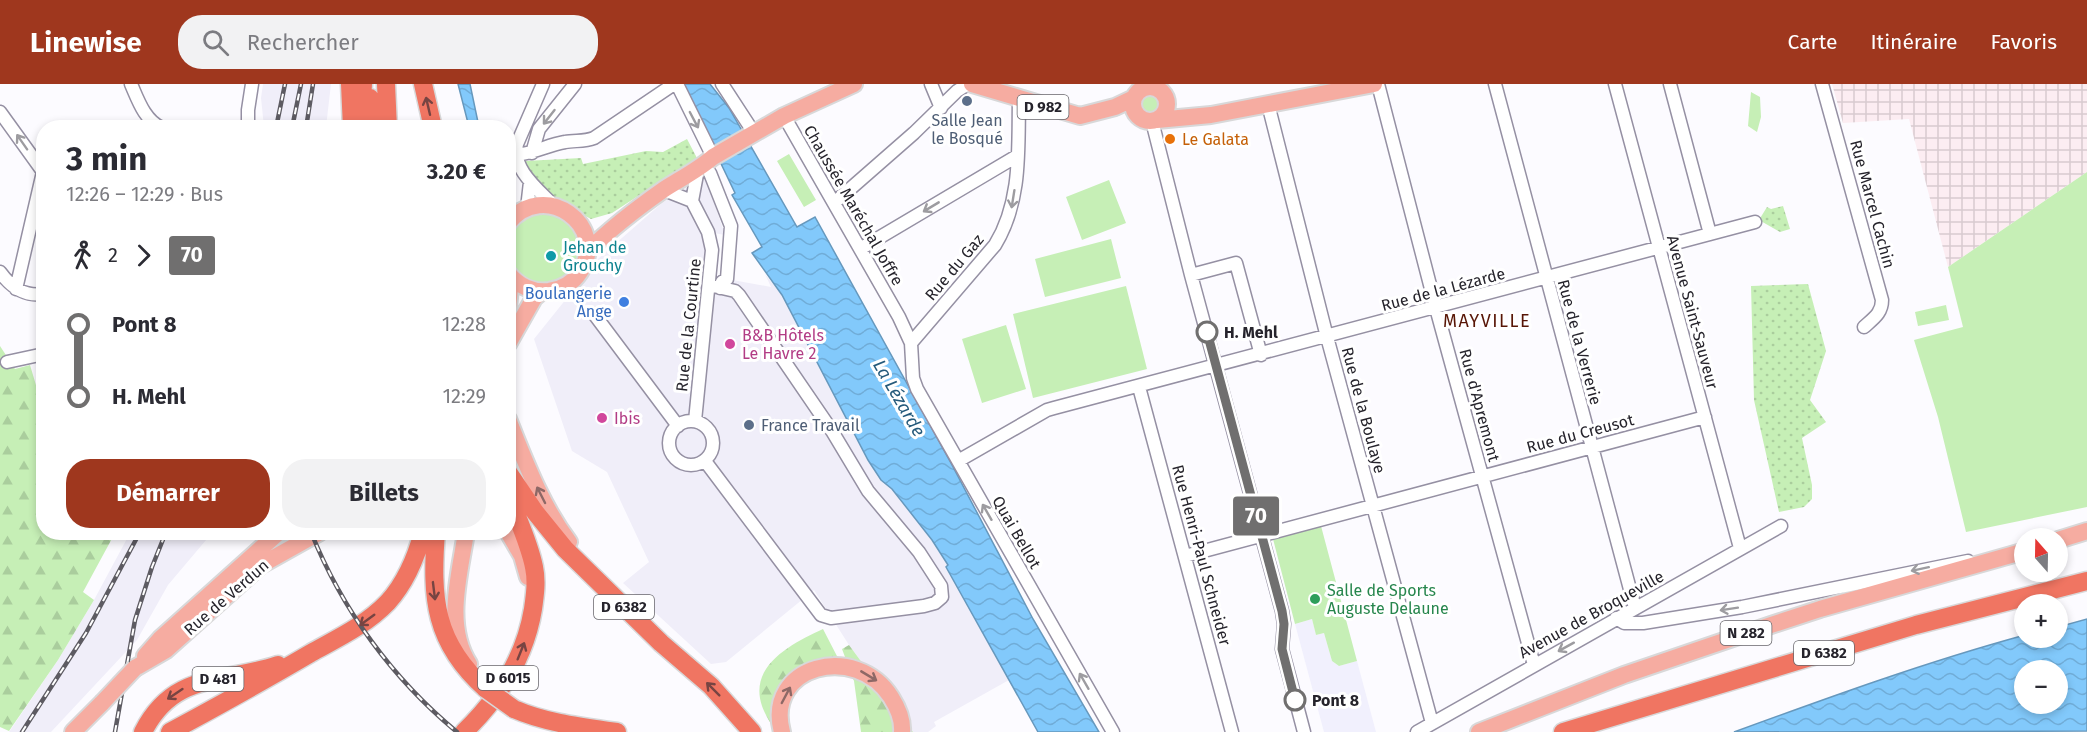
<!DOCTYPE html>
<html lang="fr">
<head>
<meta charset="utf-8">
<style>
  :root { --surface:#fff; --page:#f2f2f3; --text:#2b2b33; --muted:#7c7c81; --accent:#9f371e }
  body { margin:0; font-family:"Fira Sans",sans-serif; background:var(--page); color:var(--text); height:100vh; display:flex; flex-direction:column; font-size:22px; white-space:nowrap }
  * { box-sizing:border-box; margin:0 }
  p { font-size:20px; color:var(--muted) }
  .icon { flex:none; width:33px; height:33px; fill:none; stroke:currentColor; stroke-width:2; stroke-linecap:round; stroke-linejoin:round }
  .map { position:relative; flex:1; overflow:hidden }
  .drawer { position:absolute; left:36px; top:36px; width:480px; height:420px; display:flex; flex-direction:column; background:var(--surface); border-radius:24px; box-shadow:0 3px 9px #0003 }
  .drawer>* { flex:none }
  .badge { padding:0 12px; border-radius:4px; font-size:21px; line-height:39px }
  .needle { width:39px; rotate:340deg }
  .tools { position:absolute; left:2014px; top:444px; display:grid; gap:12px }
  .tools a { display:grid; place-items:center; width:54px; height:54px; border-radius:50%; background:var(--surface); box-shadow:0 3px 9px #0003; font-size:30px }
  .map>.badge { position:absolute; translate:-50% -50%; box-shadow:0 0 0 3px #fff }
  .legs { display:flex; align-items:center; gap:9px; height:66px; padding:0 30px; font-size:20px }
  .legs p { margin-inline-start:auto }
  .overview { display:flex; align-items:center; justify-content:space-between; height:102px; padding:0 30px }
  h1 { font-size:33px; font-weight:700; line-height:45px }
  .button { display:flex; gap:12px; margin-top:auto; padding:12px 30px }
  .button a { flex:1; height:69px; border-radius:24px; background:var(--accent); color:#fff; font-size:24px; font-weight:700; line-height:69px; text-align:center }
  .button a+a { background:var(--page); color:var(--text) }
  ul { padding:0 30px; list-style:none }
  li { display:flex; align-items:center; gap:21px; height:72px; font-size:22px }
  li i { display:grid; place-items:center; width:9px; height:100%; margin:0 8px; background:currentColor }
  li i::after { content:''; width:15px; height:15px; margin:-8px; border:4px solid; border-radius:50%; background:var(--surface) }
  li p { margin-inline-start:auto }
  li:first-child i { background:linear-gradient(#0000 50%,currentColor 0) }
  li:last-child i { background:linear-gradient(currentColor 50%,#0000 0) }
  header { display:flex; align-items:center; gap:36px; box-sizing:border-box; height:84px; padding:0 30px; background:var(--accent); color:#fff }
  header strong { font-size:28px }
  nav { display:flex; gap:33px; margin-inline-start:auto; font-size:21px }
  .search { width:420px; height:54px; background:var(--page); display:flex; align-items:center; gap:15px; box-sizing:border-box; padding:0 21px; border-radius:24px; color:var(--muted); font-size:22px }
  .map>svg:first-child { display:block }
  .built { fill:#f0eef9 }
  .industrial { fill:url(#industrial-grid) }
  .education { fill:#f1f0fd }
  .grass { fill:#c6efb6 }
  .forest { fill:url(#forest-firs) }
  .park { fill:url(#park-dots) }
  .water { fill:url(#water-waves); stroke:#6698bd; stroke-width:1.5; fill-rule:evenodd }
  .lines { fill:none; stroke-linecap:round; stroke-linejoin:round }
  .minor-casing { stroke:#9590a3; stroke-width:15 }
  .major-casing { stroke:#d8d8d9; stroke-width:20 }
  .highway-casing { stroke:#d8d8d9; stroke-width:21 }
  .minor { stroke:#fff; stroke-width:12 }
  .major { stroke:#f6aca1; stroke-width:16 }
  .highway { stroke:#f07562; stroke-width:18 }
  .rail-casing { stroke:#5d5b62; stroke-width:4.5 }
  .rail { stroke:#fff; stroke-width:2; stroke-dasharray:7; stroke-linecap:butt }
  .major-bridge-casing { stroke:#d8d8d9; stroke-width:20; stroke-linecap:butt }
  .highway-bridge-casing { stroke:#d8d8d9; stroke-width:21; stroke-linecap:butt }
  .major-bridge { stroke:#f6aca1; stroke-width:16 }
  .highway-bridge { stroke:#f07562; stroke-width:18 }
  .oneway { stroke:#774442 }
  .oneway2 { stroke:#9d9ca0 }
  .oneway3 { stroke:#8e6866 }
  .line-1-casing { stroke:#fff; stroke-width:14 }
  .line-1 { stroke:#706f6f; stroke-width:9 }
  .service-dot { fill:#5c6f8a; stroke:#fff; stroke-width:2 }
  .food-dot { fill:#e8710a; stroke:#fff; stroke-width:2 }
  .culture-dot { fill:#0f9aa8; stroke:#fff; stroke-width:2 }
  .shop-dot { fill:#3f7fe0; stroke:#fff; stroke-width:2 }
  .stop-1-dot { fill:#fff; stroke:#706f6f; stroke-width:3 }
  .hotel-dot { fill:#d1479c; stroke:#fff; stroke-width:2 }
  .leisure-dot { fill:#2e9e5b; stroke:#fff; stroke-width:2 }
  .labels { text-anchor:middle; stroke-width:6; stroke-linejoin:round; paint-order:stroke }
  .shield { fill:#fff; stroke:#67666b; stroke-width:1.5 }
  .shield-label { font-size:15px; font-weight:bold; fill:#26242c }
  .service-label { font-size:16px; fill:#4e5e75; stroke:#fff }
  .food-label { font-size:16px; fill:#c56008; stroke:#fff; text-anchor:start }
  .street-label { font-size:16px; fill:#26242c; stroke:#fff }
  .culture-label { font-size:16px; fill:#0d838f; stroke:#fff; text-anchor:start }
  .shop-label { font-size:16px; fill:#366cbe; stroke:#fff; text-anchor:end }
  .stop-label { font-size:16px; font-weight:bold; fill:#26242c; stroke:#fff; text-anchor:start }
  .hotel-label { font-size:16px; fill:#b23c85; stroke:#fff; text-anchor:start }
  .leisure-label { font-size:16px; fill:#27864d; stroke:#fff; text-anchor:start }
  .neighbourhood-label { font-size:18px; letter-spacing:1.5px; fill:#581606; stroke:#fff }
  .water-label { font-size:18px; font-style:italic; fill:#255a7b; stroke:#fff }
</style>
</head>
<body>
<header>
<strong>Linewise</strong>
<div class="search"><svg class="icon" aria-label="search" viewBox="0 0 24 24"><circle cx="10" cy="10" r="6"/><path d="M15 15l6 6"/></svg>Rechercher</div>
<nav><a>Carte</a><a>Itinéraire</a><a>Favoris</a></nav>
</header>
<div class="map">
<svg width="2087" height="648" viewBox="0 0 2087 648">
  <defs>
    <pattern id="industrial-grid" width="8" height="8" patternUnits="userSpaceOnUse" patternTransform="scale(1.5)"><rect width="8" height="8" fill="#fcedf2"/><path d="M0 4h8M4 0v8" fill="none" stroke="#d8cbd0"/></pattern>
    <pattern id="forest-firs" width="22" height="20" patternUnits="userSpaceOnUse" patternTransform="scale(1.5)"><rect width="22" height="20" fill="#c6efb6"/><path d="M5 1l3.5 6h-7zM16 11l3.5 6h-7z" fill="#aacd9d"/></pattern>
    <pattern id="park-dots" width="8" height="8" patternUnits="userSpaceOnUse" patternTransform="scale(1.5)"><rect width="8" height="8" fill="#c6efb6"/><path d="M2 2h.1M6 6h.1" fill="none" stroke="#aacd9d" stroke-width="1.8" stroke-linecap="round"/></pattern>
    <pattern id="water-waves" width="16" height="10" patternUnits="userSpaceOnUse" patternTransform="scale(1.5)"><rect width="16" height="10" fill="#82c9fb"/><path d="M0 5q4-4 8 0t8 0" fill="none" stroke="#70acd7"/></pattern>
  </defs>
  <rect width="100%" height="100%" fill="#fcfbff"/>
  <path class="built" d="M263,0H331L326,43H264L261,14Z
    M705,92L725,151L714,149L719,166L716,193L771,203L765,190L782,211L881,396L892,405L932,457L948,482L946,483L1009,596L934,638L936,642L928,648H913L849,561L814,506L726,578L711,580L623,499L649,478L607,388L572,367L534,255L599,174L662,119Z
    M130,449H212L168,501L137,556L51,648H9L58,576L94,516Z"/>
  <path class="industrial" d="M1832,0H2087V88L1948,183L1909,35L1843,39Z"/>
  <path class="education" d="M1312,535L1316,551L1324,549L1332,577L1339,582L1357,577L1376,648H1324L1295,540Z"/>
  <path class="grass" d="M1751,8L1760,13L1761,33L1757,48L1748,42Z
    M1137 21a12 12 0 1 1 24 0a12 12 0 1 1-24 0Z
    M789,70L816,116L804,123L777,77Z
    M2087,88V423L1966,448L1938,333L1914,256L1963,243L1948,183Z
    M1109,96L1126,139L1082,156L1066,113Z
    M508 164a35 35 0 1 1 70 0a35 35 0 1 1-70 0Z
    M1111,155L1121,194L1045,213L1035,175Z
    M1126,202L1147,285L1033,314L1013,230Z
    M1946,221L1949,236L1918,242L1915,228Z
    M1006,241L1026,305L982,319L962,255Z
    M1321,442L1357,577L1339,582L1332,577L1324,549L1316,551L1312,535L1295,540L1273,455Z"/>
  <path class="forest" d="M0,262L15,285L30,281L41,318H43L44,448L115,449L83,508L94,516L58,576L9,647L0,643Z
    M823,545L839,576L792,591L775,614L773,631L775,647C771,639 765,631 762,622C748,581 793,559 823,545Z
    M849,561L913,648H861L854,597L842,565Z"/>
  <path class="park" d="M687,55L698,76L658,99L612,129L591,135L555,116L536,98L525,81L526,77L581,74L583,80L646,67L663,68Z
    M1783,122L1790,145L1780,148L1759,136L1767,123L1771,125Z
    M1808,200L1826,267L1810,316L1826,338L1802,354L1812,401V415L1804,423L1779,428L1754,316L1751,202Z"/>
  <path class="water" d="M458,0H470L479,43H469Z
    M683,0H710L729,24L797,143L815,133L952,381L1033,535L1099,648H1038L946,483L948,481L932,456L892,405L881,396L868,376L782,211L752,169L762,163L732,111L735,109Z
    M2087,535V647L1734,648C1830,613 1926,578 2025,551V554H2058V543ZM2025,586H2058V620H2025Z"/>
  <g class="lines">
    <defs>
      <path id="minor" d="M131,0C138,16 145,37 162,44
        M543,0L517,60C511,85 539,106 554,122
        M677,0L713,73
        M722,0L754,49
        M931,0L941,24
        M1154,0L1157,5
        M1378,0L1436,224L1534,581
        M1495,0L1635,524
        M1615,0L1740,464
        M1670,0L1710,150
        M1822,0L1882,216C1882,229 1874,234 1864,243
        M1268,20L1327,253L1432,639
        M0,28L44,89
        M784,32L899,233L911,259L913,294L917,305L1113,648
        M1152,37L1191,191L1282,527L1284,540L1282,565L1304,648
        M248,44V26L252,0
        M532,69L539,45L575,0
        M516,71C534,69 548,61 565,58C575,56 584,58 594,54L674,0
        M710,89L731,142L727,195L722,198L720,204
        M664,106L692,117
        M834,119L914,49L957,7L968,0
        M527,124L530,98
        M860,165L1017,72
        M0,188C11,203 24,213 44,210
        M1191,191L1236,179L1261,271
        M16,205L43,88
        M594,230L678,342
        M911,259L995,161C1022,117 1018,65 1019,15
        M7,278L44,270
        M1139,303L1232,648
        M669 359a22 22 0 1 1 44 0a22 22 0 1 1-44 0Z
        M695,337L712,166L708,148L692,117L698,85
        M705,377L821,531L831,534L924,522L935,519L942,513L941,502L919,468L868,407L832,347L739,211L735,207L709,201
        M958,377L1047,326L1054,324L1755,138
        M1185,472L1705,333
        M1616,534L1624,539H1643L1742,523L1968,477
        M1417,648L1781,442"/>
      <path id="major" d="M972,0L1080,32L1115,23L1134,14
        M1133 20a17 17 0 1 1 34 0a17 17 0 1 1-34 0Z
        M1157,36L1211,31L1374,0
        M508,139C544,94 610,142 580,188C573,199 562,205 549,207C533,209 518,202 508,189
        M587,168C610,145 636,125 663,106C680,95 698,86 713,73L784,32L854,0
        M508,224L511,193
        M508,260L534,214L541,208
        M508,335C525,377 541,421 569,458
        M466,448C460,490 444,541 469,580
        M508,448L522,472L528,493
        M2058,456L2087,447
        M145,572L160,555L279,448
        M135,584L166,566L261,481L320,448
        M73,648L102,619
        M782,648C764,581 856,558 891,613C898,624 903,635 902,648
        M1479,648L1624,591L1771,541L1820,525L2025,467"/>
      <path id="highway" d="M350,0L352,44
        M386,0L388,44
        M423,0L433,44
        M370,14L371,44
        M361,30L363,0
        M508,388L535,428L565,465L661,559L711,602L752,648
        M436,448C431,514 434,559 486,605
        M514,625C546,639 582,643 617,648
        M143,648C174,587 222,600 278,581
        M170,648C218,622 265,596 311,569C338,554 366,541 388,518C406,498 416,474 423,448
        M464,648C499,614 525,574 533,525C535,511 537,497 534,483C529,458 517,434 508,409
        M1563,648L1916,541L2087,497"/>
    </defs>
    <use href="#minor" class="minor-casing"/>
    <use href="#major" class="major-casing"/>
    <use href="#highway" class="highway-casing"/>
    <use href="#minor" class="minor"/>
    <use href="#major" class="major"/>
    <use href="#highway" class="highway"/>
    <defs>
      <path id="rail" d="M276,44L285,0
        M292,44L301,0
        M306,44L313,0
        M311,448C342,526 393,595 457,648
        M22,648L86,549L140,448
        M115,648L135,536L152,483L166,448"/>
    </defs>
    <use href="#rail" class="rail-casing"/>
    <use href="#rail" class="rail"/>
    <defs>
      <path id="major-bridge" d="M102,619L135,584"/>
      <path id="highway-bridge" d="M486,605L514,625"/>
    </defs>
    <use href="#major-bridge" class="major-bridge-casing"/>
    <use href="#highway-bridge" class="highway-bridge-casing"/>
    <use href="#major-bridge" class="major-bridge"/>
    <use href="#highway-bridge" class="highway-bridge"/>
  </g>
  <defs><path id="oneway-shaft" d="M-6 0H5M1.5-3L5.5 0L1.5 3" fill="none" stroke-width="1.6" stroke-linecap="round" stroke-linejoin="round" transform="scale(1.5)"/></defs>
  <g class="oneway">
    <use href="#oneway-shaft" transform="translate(428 22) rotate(-103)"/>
    <use href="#oneway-shaft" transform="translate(434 507) rotate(83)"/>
    <use href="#oneway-shaft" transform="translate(367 536) rotate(144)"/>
    <use href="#oneway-shaft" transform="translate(521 567) rotate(-68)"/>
    <use href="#oneway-shaft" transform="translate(713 605) rotate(-135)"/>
    <use href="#oneway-shaft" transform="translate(175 610) rotate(146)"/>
  </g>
  <g class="oneway2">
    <use href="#oneway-shaft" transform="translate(549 33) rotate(128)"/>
    <use href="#oneway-shaft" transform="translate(694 36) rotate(62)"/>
    <use href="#oneway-shaft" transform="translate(22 58) rotate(-125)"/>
    <use href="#oneway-shaft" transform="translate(1013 115) rotate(99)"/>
    <use href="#oneway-shaft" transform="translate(931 123) rotate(149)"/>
    <use href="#oneway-shaft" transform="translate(987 428) rotate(-120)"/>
    <use href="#oneway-shaft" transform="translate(1920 485) rotate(168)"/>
    <use href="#oneway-shaft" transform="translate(1729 525) rotate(171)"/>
    <use href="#oneway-shaft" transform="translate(1566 563) rotate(151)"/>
    <use href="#oneway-shaft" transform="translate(1084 597) rotate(-120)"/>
  </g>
  <g class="oneway3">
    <use href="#oneway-shaft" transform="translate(541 411) rotate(-117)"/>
    <use href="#oneway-shaft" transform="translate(869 592) rotate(31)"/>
    <use href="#oneway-shaft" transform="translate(786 611) rotate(-62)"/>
  </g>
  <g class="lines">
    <defs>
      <path id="line-1" d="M1207,248L1282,527L1284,540L1282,565L1295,616"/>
    </defs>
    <use href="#line-1" class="line-1-casing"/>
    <use href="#line-1" class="line-1"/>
  </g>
  <g class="service-dot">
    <circle cx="967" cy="17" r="6"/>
    <circle cx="749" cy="341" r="6"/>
  </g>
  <circle class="food-dot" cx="1170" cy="55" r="6"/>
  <circle class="culture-dot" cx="551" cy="172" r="6"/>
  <circle class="shop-dot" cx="624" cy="218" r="6"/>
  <g class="stop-1-dot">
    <circle cx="1207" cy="248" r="10"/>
    <circle cx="1295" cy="616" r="10"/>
  </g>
  <g class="hotel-dot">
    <circle cx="730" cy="260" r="6"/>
    <circle cx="602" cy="334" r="6"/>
  </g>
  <circle class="leisure-dot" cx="1315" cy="515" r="6"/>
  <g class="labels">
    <g class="shield">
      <rect x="1017.5" y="11" width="51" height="24" rx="4.5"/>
      <rect x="594" y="511" width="60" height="24" rx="4.5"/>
      <rect x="1720.5" y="537" width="51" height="24" rx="4.5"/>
      <rect x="1794" y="557" width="60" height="24" rx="4.5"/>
      <rect x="478" y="582" width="60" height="24" rx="4.5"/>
      <rect x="192.5" y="583" width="51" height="24" rx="4.5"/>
    </g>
    <g class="shield-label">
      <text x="1043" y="28">D 982</text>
      <text x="624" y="528">D 6382</text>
      <text x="1746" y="554">N 282</text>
      <text x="1824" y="574">D 6382</text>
      <text x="508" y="599">D 6015</text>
      <text x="218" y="600">D 481</text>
    </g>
    <g class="service-label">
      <text x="967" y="42">Salle Jean<tspan x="967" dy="18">le Bosqué</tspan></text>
      <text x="761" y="347" text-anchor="start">France Travail</text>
    </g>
    <g class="food-label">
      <text x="1182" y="61">Le Galata</text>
    </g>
    <g class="street-label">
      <text transform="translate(1873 120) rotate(75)" y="6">Rue Marcel Cachin</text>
      <text transform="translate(854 121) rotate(60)" y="6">Chaussée Maréchal Joffre</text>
      <text transform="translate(954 183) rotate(-50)" y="6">Rue du Gaz</text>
      <text transform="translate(1443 205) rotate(-15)" y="6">Rue de la Lézarde</text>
      <text transform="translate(1693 228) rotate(75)" y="6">Avenue Saint-Sauveur</text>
      <text transform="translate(688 241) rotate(-84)" y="6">Rue de la Courtine</text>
      <text transform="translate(1580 258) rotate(75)" y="6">Rue de la Verrerie</text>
      <text transform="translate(1480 321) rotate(75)" y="6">Rue d'Apremont</text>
      <text transform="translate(1364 326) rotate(75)" y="6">Rue de la Boulaye</text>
      <text transform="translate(1580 349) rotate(-15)" y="6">Rue du Creusot</text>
      <text transform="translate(1017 448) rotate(60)" y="6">Quai Bellot</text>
      <text transform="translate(1202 471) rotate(75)" y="6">Rue Henri-Paul Schneider</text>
      <text transform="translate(226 513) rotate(-41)" y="6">Rue de Verdun</text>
      <text transform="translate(1591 530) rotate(-29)" y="6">Avenue de Broqueville</text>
    </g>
    <g class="culture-label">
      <text x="563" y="169">Jehan de<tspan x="563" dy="18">Grouchy</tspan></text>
    </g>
    <g class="shop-label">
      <text x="612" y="215">Boulangerie<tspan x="612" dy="18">Ange</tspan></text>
    </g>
    <g class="stop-label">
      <text x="1224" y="254">H. Mehl</text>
      <text x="1312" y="622">Pont 8</text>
    </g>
    <g class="hotel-label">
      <text x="742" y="257">B&amp;B Hôtels<tspan x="742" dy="18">Le Havre 2</tspan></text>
      <text x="614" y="340">Ibis</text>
    </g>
    <g class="leisure-label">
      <text x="1327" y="512">Salle de Sports<tspan x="1327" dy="18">Auguste Delaune</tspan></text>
    </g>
    <g class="neighbourhood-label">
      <text x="1487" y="243">MAYVILLE</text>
    </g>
    <g class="water-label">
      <text transform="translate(899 314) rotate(60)" y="6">La Lézarde</text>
    </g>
  </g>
</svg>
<div class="tools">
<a><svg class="needle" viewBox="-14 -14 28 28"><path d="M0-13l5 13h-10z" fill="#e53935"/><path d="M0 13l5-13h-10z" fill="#7c7c81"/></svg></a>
<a>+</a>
<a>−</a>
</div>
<b class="badge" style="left:1256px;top:432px;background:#706f6f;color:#fff">70</b>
<section class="drawer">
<div class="overview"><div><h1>3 min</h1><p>12:26 – 12:29 · Bus</p></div><b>3.20 €</b></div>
<div class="legs"><svg class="icon" aria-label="walk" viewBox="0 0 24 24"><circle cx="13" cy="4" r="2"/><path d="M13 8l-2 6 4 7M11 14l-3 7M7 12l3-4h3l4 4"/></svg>2<svg class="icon" aria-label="forward" viewBox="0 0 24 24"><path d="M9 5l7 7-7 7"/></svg><b class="badge" style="background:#706f6f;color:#fff">70</b></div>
<ul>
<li><i style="color:#706f6f"></i><b>Pont 8</b><p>12:28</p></li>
<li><i style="color:#706f6f"></i><b>H. Mehl</b><p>12:29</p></li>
</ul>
<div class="button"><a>Démarrer</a><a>Billets</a></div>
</section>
</div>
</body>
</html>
